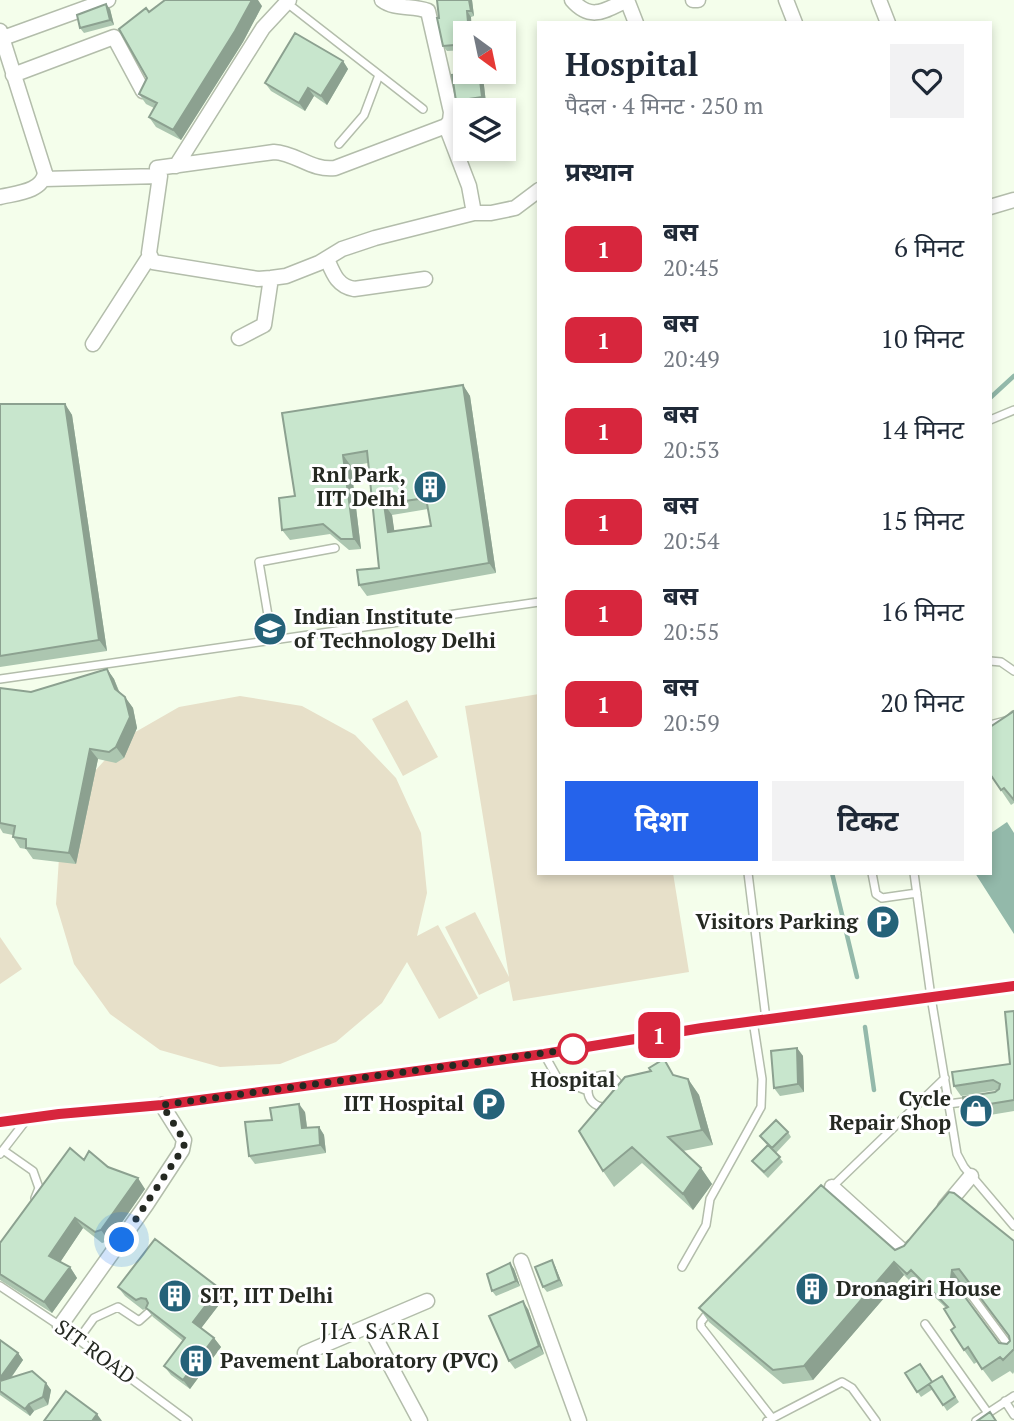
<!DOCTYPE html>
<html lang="hi">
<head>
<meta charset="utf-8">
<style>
  :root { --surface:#fff; --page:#f2f2f3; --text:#1f2937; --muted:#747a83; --accent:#2563eb }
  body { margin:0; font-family:"PT Serif","Noto Sans Devanagari",serif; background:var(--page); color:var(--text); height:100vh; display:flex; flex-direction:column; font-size:26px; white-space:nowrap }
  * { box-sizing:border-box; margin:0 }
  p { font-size:23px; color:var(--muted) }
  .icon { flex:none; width:38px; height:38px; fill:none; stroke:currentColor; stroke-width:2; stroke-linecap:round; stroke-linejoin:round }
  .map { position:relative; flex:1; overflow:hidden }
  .drawer { position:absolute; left:537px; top:21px; width:455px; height:854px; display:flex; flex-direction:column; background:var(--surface); border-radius:0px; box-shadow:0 4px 10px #0003 }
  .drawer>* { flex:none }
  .badge { padding:0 14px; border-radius:10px; font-size:24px; line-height:46px }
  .needle { width:46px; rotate:147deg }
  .tools { position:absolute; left:453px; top:21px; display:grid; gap:14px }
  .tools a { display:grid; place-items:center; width:63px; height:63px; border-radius:0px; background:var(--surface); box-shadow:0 4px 10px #0003; font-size:35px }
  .you { position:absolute; width:35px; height:35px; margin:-18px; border:5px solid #fff; border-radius:50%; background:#1a73e8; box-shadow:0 0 0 10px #1a73e833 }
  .map>.badge { position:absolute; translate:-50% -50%; box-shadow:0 0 0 4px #fff }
  h2 { padding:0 28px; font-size:26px; line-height:63px }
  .round { display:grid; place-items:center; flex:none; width:74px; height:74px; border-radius:0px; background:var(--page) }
  .head { display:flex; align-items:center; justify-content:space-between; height:119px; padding:0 28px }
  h1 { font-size:33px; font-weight:700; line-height:52px }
  .action { display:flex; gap:14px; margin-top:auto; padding:14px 28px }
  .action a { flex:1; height:80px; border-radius:0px; background:var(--accent); color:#fff; font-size:28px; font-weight:700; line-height:80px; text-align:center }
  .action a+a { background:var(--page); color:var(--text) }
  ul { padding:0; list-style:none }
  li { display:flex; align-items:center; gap:21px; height:91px; padding:0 28px }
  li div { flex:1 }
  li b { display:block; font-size:26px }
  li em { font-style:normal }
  li .badge { min-width:77px; font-weight:700; text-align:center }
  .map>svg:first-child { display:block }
  .green { fill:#e7e0c9 }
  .water { fill:#93b9aa }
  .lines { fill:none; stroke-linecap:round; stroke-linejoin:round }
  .stream { stroke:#93b9aa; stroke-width:4.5 }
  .lane-casing { stroke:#b3bdab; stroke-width:10 }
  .street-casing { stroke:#b3bdab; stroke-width:17 }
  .lane { stroke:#fff; stroke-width:7 }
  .street { stroke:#fff; stroke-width:14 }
  .wall { fill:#acc6b0; fill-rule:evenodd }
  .shaded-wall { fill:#8ca190 }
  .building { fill:#c8e6cd; stroke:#8ca190; stroke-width:2; fill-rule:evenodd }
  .line-casing { stroke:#fff; stroke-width:16 }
  .line { stroke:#d7263d; stroke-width:10 }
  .walk { stroke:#252922; stroke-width:7; stroke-dasharray:0 12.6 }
  .stop-dot { fill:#fff; stroke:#d7263d; stroke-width:3.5 }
  .labels { text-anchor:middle; stroke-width:6; stroke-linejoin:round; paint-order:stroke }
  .poi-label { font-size:21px; font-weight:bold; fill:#252922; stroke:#fff; text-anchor:end }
  .stop-label { font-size:21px; font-weight:bold; fill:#252922; stroke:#fff }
  .street-label { font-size:21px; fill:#252922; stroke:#fff }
  .neighbourhood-label { font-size:23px; letter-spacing:2px; fill:#252922; stroke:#fff }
</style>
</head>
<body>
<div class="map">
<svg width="1014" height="1421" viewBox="0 0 1014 1421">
  <rect width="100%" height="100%" fill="#f4feeb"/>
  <path class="green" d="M539,694V873H673L689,972L513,1001L509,981L479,995L445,927L475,912L509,977L465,706Z
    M240,696L302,706L355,735L396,778L421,833L427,893L417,936L438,925L478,998L439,1019L407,962L382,1003L336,1042L280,1064L220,1067L160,1050L110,1014L74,964L56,904L60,842L83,784L125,738L179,707Z
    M407,700L438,757L403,776L372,719Z
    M0,937L22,969L0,984Z"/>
  <path class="water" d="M1007,822L1014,833V934L975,873H990L991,833Z"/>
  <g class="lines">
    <path class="stream" d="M990,398L1014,376
      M832,873L857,977
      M865,1027L874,1090"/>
    <defs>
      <path id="lane" d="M287,3L423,109
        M339,144L364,115L379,75
        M990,420L1014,410
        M272,639L259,562L335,548
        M990,661L1001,662L1014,671
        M0,679L539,602
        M990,725L1009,720L1014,715
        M748,873L766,1019
        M872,873L876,894L882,898L917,893
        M914,873L931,997L957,1154L964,1167L1014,1226
        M544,1054L558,1079L588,1091
        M588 1091a16 16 0 1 1 32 0a16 16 0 1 1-32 0Z
        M948,1104L972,1101
        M0,1121L59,1113L162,1105L544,1054L702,1028L1014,986
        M3,1150L33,1171L39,1188L35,1198
        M0,1154L27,1119
        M832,1187L945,1078
        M682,1267L706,1225L710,1199L761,1107L762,1079L753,1021
        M0,1286L60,1326L188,1421
        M966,1288L1014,1353
        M710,1310L701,1322V1327L772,1418
        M925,1324L988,1413
        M78,1340L94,1318L118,1307L139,1321L148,1313
        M1005,1401L1014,1415
        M767,1421L842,1382L852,1388L876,1421
        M976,1421L1014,1396"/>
      <path id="street" d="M382,0C395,10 413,5 428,11L451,112L450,121L446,126L335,168C312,171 296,153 274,152L157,168L160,176L149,253L153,262L258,279L271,278L286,276L319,263L342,249L375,238L474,213H491L515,208L539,190
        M572,0C591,22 606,10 627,0
        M627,0L636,23
        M693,0H698
        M786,0L795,23
        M879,0L888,23
        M0,31L45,173C42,192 16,193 0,197
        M3,38L108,0
        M13,75L114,37L143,91
        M446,126L469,186L474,213
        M176,166L263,28L289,0
        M44,179L160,176
        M990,207L1014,200
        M327,259C333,273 337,286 354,289L425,279
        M239,338L264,325L271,278
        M93,344L149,257
        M832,1187L906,1254L912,1247
        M945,1207L971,1176
        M521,1261L579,1421
        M60,1326L146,1205L182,1150L184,1140L162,1105
        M369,1326L420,1421
        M305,1353L427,1301"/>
    </defs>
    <use href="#lane" class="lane-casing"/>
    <use href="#street" class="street-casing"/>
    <use href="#lane" class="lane"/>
    <use href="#street" class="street"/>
  </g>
  <path class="wall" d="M472,0L474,16L471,17L466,33V50L447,51L443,46Z
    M106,4L110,9L114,25L84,33L80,28Z
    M262,6L243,42L181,140L156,127L149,117L154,108L146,104L139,94L147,78L149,12Z
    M343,61L348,69L327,105L314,96L305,111L271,91L265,83Z
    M483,77L486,103L460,106L456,101Z
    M463,385L470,396L496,573L367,596L359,585L379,568L368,463L351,466L361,549L349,550L330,534L290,540L282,530L295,496L282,413ZM428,509L431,526L394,531L392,515Z
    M0,404H65L72,415L107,651L0,667Z
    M107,669L114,679L120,693L125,697L133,708L137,728L124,758L116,763L98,759L76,864L33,859L26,849L20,848L13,837V835L3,833L0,828V688L31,692Z
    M1014,711V803L1011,805L990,774Z
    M1014,1011V1111L972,1118L965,1108L997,1090L961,1096L954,1086L1010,1064Z
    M797,1048L803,1056L804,1092L780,1096L774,1088Z
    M676,1076L688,1079L699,1095L713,1145L683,1151L701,1168L712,1184L693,1210L642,1163L614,1187L603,1171Z
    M305,1112L307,1127H319L324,1135L326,1153L255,1164L249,1156L272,1120Z
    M788,1132L791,1137L776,1153L783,1162L768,1178L756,1166L752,1161L767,1145L760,1136Z
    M84,1160L108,1167L145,1189L109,1241L102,1243L83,1228L60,1262L70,1267L77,1278L52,1313L0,1280V1243Z
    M1014,1241V1372L1013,1374L1010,1371L992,1382L977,1362L974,1364L964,1350L955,1327L946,1308L921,1284L917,1288L904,1275L813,1380L783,1384L709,1322L699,1308L895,1250ZM969,1283L1009,1337L1010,1341L1007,1344L999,1343L961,1291L962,1284Z
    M510,1263L514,1269L520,1286L496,1296L492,1291Z
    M555,1266L563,1286L547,1292L543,1287Z
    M118,1287L225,1297L201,1328L214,1338L221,1347L190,1389L171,1375L164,1366L183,1341L153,1317L146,1308L143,1310L125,1296Z
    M528,1309L544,1354L515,1369L509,1361Z
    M0,1340L18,1353L23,1360L11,1378L46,1383L51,1390L48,1405L34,1411L30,1416L0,1395Z
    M905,1373L932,1382L942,1376L959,1402L947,1411L933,1389L921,1397Z"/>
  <path class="shaded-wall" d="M252,0H258L262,6L243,42L181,140L173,130Z
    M469,0H472L474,16L471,11Z
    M106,4L110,9L114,25L110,20Z
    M467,11L471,17L472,33H469Z
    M343,61L348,69L327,105L321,96Z
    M479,72L483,77L486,103L482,97Z
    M308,88L314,96L305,111L299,103Z
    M463,385L470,396L496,573L489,563Z
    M65,404L72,415L107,651L99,640Z
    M343,455L351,466L361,549L354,539Z
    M384,504L392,515L396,542L388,532Z
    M107,669L114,679L122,700L115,689Z
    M125,697L133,708L137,728L124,758L116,747Z
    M90,749L98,759L76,864L69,853Z
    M797,1048L803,1056L804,1092L798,1084Z
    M688,1079L699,1095L713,1145L702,1130Z
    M299,1104L305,1112L308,1136L302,1128Z
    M319,1127L324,1135L326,1153L320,1145Z
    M701,1168L712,1184L693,1210L683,1194Z
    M138,1178L145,1189L109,1241L101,1230Z
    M75,1218L83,1228L57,1267L49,1256Z
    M552,1260L555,1266L563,1286L559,1280Z
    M894,1262L904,1275L813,1380L804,1366Z
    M510,1263L514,1269L520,1286L516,1281Z
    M70,1267L77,1278L52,1313L44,1302Z
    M952,1270L962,1284L961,1292L951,1278Z
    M219,1288L225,1297L199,1331L193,1322Z
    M523,1301L528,1309L544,1354L539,1346Z
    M214,1338L221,1347L190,1389L183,1380Z
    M18,1353L23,1360L3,1389L0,1385V1378Z
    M46,1383L51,1390L48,1405L43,1397Z
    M29,1404L34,1411L30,1416L25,1409Z
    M97,1414L102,1421H92Z"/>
  <path class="building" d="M165,0H252L235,31L173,130L149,117L157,103L139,94L147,78L119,29L146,8L149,12Z
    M437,0H469L471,11H467L469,33H466V44L443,46L437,18H439Z
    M106,4L110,20L80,28L77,15Z
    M295,33L343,61L321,96L308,88L299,103L265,83Z
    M479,72L482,97L456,101L452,75Z
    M463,385L489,563L359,585L357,570L379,568L367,451L343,455L354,539H341L323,524L282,530L279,498L295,496L282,413ZM426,498L431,526L388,532L384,504Z
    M0,404H65L99,640L0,656Z
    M107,669L115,689L125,697L130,717L116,747L109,752L90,749L69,853L26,848V839L13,837L15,826L0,823V688L31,692Z
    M1014,711V800L1004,788L1001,790L990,774V727Z
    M1014,1011V1100L965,1108L963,1097L995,1092L999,1089L1000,1084L993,1080L954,1086L952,1072L1010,1064L1005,1012Z
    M797,1048L798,1084L774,1088L771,1051Z
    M664,1059L673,1075L688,1079L702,1130L668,1137L701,1168L683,1194L632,1147L603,1171L579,1131L625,1077L651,1071L649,1068Z
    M299,1104L302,1128L319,1127L320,1145L249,1156L245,1122L272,1120L270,1108Z
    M776,1120L788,1132L772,1148L760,1136Z
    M768,1145L780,1157L764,1172L752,1161Z
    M70,1148L84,1160L89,1151L108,1167L138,1178L101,1230L95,1232L75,1218L49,1256L70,1267L44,1302L0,1274V1243Z
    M821,1185L895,1250L904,1246L949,1192L954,1193L1014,1241V1349L1003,1360L1000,1357L982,1369L968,1347L964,1350L951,1330L955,1327L944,1309L948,1307L911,1270L907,1274L894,1262L804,1366L773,1370L699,1308ZM959,1269L1009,1336L1010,1341L1007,1344L999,1343L951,1278L952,1270Z
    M155,1239L219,1288L193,1322L214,1338L183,1380L164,1366L185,1338L146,1308L148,1303L146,1299L141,1298L136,1300L118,1287Z
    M552,1260L559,1280L543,1287L535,1267Z
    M510,1263L516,1281L492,1291L487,1274Z
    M523,1301L539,1346L509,1361L489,1316Z
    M0,1340L18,1353L0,1378Z
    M920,1364L932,1382L917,1392L905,1373Z
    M32,1371L46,1383L43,1397L29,1404L25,1409L0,1391V1381Z
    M942,1376L955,1397L943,1405L929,1384Z
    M66,1391L97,1414L92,1421H44Z
    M990,1412L996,1421H977Z"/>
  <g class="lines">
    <defs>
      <path id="line" d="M0,1122L59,1114L162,1105L544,1054L702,1028L1014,986"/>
    </defs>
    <use href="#line" class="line-casing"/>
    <use href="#line" class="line"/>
    <path class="walk" d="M122,1240L184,1147V1140L162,1105L573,1049"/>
  </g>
  <defs>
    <symbol id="building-disc" viewBox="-11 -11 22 22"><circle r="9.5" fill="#256279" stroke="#fff"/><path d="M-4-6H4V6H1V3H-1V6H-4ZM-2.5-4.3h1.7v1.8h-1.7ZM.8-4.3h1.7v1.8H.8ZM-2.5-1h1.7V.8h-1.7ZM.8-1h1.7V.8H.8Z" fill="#fff"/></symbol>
    <symbol id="university-disc" viewBox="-11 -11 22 22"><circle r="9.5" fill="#256279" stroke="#fff"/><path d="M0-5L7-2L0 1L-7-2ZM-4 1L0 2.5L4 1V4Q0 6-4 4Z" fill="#fff"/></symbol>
    <symbol id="parking-disc" viewBox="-11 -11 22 22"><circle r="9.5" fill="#256279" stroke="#fff"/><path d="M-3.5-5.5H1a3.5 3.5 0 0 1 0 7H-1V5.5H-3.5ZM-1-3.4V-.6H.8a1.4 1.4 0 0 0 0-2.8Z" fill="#fff"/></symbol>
    <symbol id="shop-disc" viewBox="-11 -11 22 22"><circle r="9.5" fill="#256279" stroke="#fff"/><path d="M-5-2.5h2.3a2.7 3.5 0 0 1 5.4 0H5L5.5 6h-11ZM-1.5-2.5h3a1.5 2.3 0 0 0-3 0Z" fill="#fff"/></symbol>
  </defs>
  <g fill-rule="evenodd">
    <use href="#building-disc" x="411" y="468" width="38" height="38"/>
    <use href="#university-disc" x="251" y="610" width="38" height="38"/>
    <use href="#parking-disc" x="864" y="903" width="38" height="38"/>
    <use href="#parking-disc" x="470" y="1085" width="38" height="38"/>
    <use href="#shop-disc" x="957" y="1092" width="38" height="38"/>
    <use href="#building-disc" x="793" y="1270" width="38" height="38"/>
    <use href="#building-disc" x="156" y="1277" width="38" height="38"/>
    <use href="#building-disc" x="177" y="1342" width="38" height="38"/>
  </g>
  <circle class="stop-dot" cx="573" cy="1049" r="14"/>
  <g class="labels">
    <g class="poi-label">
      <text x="406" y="482">RnI Park,<tspan x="406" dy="24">IIT Delhi</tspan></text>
      <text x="294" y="624" text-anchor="start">Indian Institute<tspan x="294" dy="24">of Technology Delhi</tspan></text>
      <text x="858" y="929">Visitors Parking</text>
      <text x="951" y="1106">Cycle<tspan x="951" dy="24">Repair Shop</tspan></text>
      <text x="464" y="1111">IIT Hospital</text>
      <text x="836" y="1296" text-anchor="start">Dronagiri House</text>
      <text x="200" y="1303" text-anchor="start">SIT, IIT Delhi</text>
      <text x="220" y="1368" text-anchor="start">Pavement Laboratory (PVC)</text>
    </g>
    <g class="stop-label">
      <text x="573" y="1087">Hospital</text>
    </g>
    <g class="street-label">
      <text transform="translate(95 1352) rotate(36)" y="7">SIT ROAD</text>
    </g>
    <g class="neighbourhood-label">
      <text x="381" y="1339">JIA SARAI</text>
    </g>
  </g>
</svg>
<div class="tools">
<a><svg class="needle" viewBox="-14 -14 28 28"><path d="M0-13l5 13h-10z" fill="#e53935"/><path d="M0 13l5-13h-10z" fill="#747a83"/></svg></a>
<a><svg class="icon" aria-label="layers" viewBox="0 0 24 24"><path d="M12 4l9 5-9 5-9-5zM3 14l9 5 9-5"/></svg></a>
</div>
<div class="you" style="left:122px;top:1240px"></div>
<b class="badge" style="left:659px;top:1035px;background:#d7263d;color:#fff">1</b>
<section class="drawer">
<div class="head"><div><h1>Hospital</h1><p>पैदल · 4 मिनट · 250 m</p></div><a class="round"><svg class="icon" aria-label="heart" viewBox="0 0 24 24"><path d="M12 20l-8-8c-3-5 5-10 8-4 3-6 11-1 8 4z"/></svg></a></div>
<h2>प्रस्थान</h2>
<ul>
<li><span class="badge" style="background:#d7263d;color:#fff">1</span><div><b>बस</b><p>20:45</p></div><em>6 मिनट</em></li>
<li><span class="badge" style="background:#d7263d;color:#fff">1</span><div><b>बस</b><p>20:49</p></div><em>10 मिनट</em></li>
<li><span class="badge" style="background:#d7263d;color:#fff">1</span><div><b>बस</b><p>20:53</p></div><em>14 मिनट</em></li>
<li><span class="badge" style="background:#d7263d;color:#fff">1</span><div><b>बस</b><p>20:54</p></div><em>15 मिनट</em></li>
<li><span class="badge" style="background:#d7263d;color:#fff">1</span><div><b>बस</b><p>20:55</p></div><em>16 मिनट</em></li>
<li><span class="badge" style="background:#d7263d;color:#fff">1</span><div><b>बस</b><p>20:59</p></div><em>20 मिनट</em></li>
</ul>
<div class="action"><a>दिशा</a><a>टिकट</a></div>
</section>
</div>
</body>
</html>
